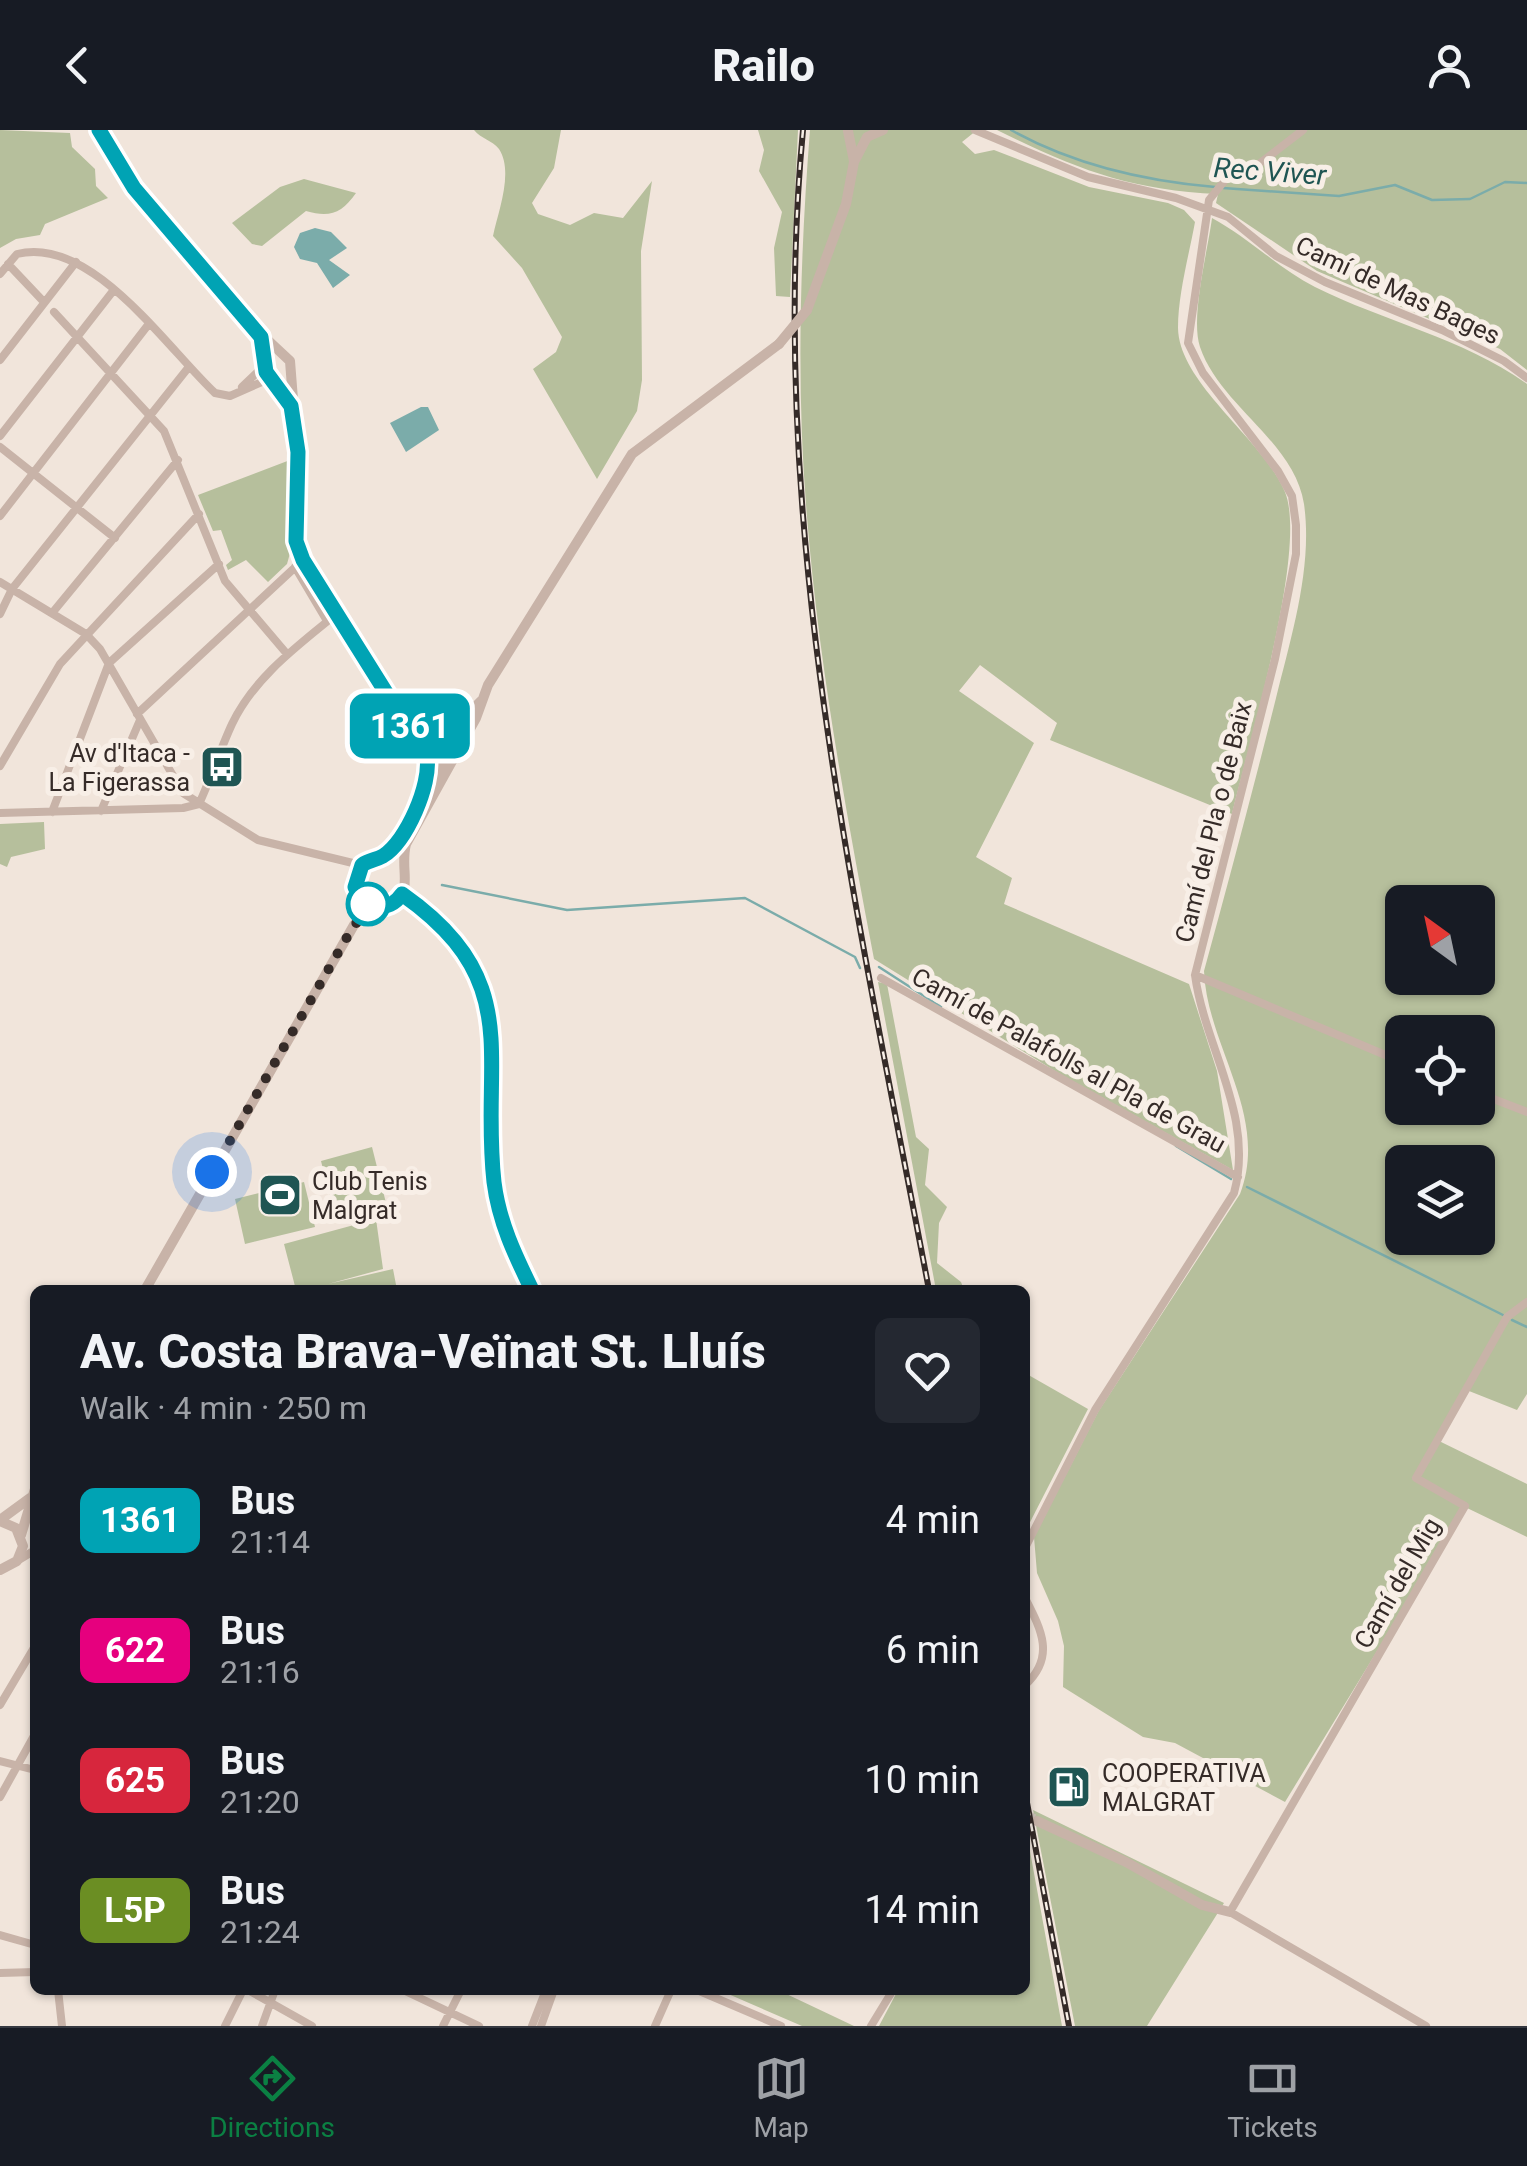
<!DOCTYPE html>
<html lang="en">
<head>
<meta charset="utf-8">
<style>
  :root { --surface:#171b24; --page:#242831; --text:#f1f3f6; --muted:#9ea1a6; --line:#363941; --accent:#0b8043 }
  body { margin:0; font-family:Roboto,sans-serif; background:var(--page); color:var(--text); height:100vh; display:flex; flex-direction:column; font-size:38px; white-space:nowrap }
  * { box-sizing:border-box; margin:0 }
  p { font-size:32px; color:var(--muted) }
  .icon { flex:none; width:55px; height:55px; fill:none; stroke:currentColor; stroke-width:2; stroke-linecap:round; stroke-linejoin:round }
  .map { position:relative; flex:1; overflow:hidden }
  .side { position:absolute; left:30px; top:1155px; width:1000px; height:710px; display:flex; flex-direction:column; background:var(--surface); border-radius:15px; box-shadow:0 2px 8px #0004 }
  .side>* { flex:none }
  .badge { padding:0 20px; border-radius:15px; font-size:35px; line-height:65px }
  .needle { width:65px; rotate:327deg }
  .fabs { position:absolute; left:1385px; top:755px; display:grid; gap:20px }
  .fabs a { display:grid; place-items:center; width:110px; height:110px; border-radius:15px; background:var(--surface); box-shadow:0 2px 8px #0004; font-size:50px }
  .you { position:absolute; width:50px; height:50px; margin:-25px; border:8px solid #fff; border-radius:50%; background:#1a73e8; box-shadow:0 0 0 15px #1a73e833 }
  .map>.badge { position:absolute; translate:-50% -50%; box-shadow:0 0 0 5px #fff }
  .round { display:grid; place-items:center; flex:none; width:105px; height:105px; border-radius:15px; background:var(--page) }
  .head { display:flex; align-items:center; justify-content:space-between; height:170px; padding:0 50px }
  h1 { font-size:48px; font-weight:800; line-height:75px }
  ul { padding:0; list-style:none }
  li { display:flex; align-items:center; gap:30px; height:130px; padding:0 50px }
  li div { flex:1 }
  li b { display:block; font-size:38px }
  li em { font-style:normal }
  li .badge { min-width:110px; font-weight:700; text-align:center }
  header { display:flex; justify-content:space-between; align-items:center; height:130px; padding:0 50px; background:var(--surface); font-size:45px; font-weight:800 }
  .tab-bar { display:flex; justify-content:space-around; align-items:center; height:140px; border-top:2px solid var(--line); background:var(--surface); font-size:28px; color:var(--muted) }
  .tab-bar a { display:grid; justify-items:center; gap:5px }
  .tab-bar .current { color:var(--accent) }
  .map>svg:first-child { display:block }
  .green { fill:#b6bf9c; fill-rule:evenodd }
  .water { fill:#7bacaa }
  .lines { fill:none; stroke-linecap:round; stroke-linejoin:round }
  .stream { stroke:#7bacaa; stroke-width:2.5 }
  .tertiary-tunnel { stroke:#cbc0b7; stroke-width:10; stroke-dasharray:10 5; stroke-linecap:butt }
  .minor { stroke:#c8b3a8; stroke-width:8 }
  .tertiary { stroke:#c8b3a8; stroke-width:10 }
  .rail-casing { stroke:#352b28; stroke-width:6 }
  .rail { stroke:#f8efe7; stroke-width:2.5; stroke-dasharray:8; stroke-linecap:butt }
  .tertiary-bridge { stroke:#c8b3a8; stroke-width:10 }
  .line-casing { stroke:#fff; stroke-width:22 }
  .line { stroke:#00a3b4; stroke-width:15 }
  .walk { stroke:#352b28; stroke-width:10; stroke-dasharray:0 18 }
  .stop-dot { fill:#fff; stroke:#00a3b4; stroke-width:5 }
  .labels { text-anchor:middle; stroke-width:10; stroke-linejoin:round; paint-order:stroke }
  .street-label { font-size:25px; fill:#352b28; stroke:#f8efe7 }
  .poi-label { font-size:25px; fill:#352b28; stroke:#f8efe7; text-anchor:start }
  .water-label { font-size:28px; font-style:italic; fill:#1f5553; stroke:#f8efe7 }
</style>
</head>
<body>
<header><svg class="icon" aria-label="back" viewBox="0 0 24 24"><path d="M15 5l-7 7 7 7"/></svg>Railo<svg class="icon" aria-label="person" viewBox="0 0 24 24"><circle cx="12" cy="8" r="4"/><path d="M4 21q1-7 8-7t8 7"/></svg></header>
<div class="map">
<svg width="1527" height="1896" viewBox="0 0 1527 1896">
  <rect width="100%" height="100%" fill="#f1e5db"/>
  <path class="green" d="M0,0L70,3L72,17L95,39L96,56L108,68L45,94L40,105L16,109L0,118Z
    M474,0H561L554,38L532,73L538,84L570,95L594,83L623,88L652,51L641,121L642,250L637,281L597,349L533,239L556,222L562,207L522,138L493,106C498,82 514,42 499,19C492,10 481,9 474,0Z
    M758,0H798L790,167L776,166L774,118L782,82L759,41L764,20Z
    M810,0H977L962,12L975,24L994,20L1089,57L1168,73L1184,80L1195,92C1189,125 1178,164 1178,198C1179,254 1263,309 1285,362C1308,419 1248,617 1232,684L1050,610L1057,593L980,535L959,561L1034,613L976,727L1012,748L1004,774L1189,854L1217,941L1233,1040L1063,946L874,829C846,682 819,536 807,387C796,259 800,127 810,0Z
    M997,0H1527V240L1500,219L1317,141L1216,73L1218,64C1129,60 1076,39 997,0Z
    M304,49L356,63C342,83 330,88 306,81L262,116L252,114L232,93L280,57Z
    M1212,88C1249,108 1278,138 1315,157C1385,192 1463,208 1527,254V1264L1517,1280L1469,1261L1437,1310L1527,1354V1407L1465,1377L1285,1672L1175,1613L1143,1607L1063,1557L1064,1516L1058,1491L1037,1443L1034,1407L1098,1282L1240,1064C1270,985 1207,917 1204,841C1229,750 1253,660 1276,568C1291,507 1313,437 1304,374C1294,311 1220,276 1200,217C1190,187 1208,120 1212,88ZM1402,772H1478V848H1402ZM1402,902H1478V978H1402ZM1402,1032H1478V1108H1402Z
    M290,330L292,416L287,434L268,452L246,430L228,440L226,435L232,430L221,400L213,401L198,365Z
    M44,692L45,719L11,727L7,737L0,734V694Z
    M878,852L887,854L916,1007L929,1019L925,1055L947,1077L939,1093L937,1133L961,1152L964,1160H936Z
    M372,1017L387,1077L336,1091L321,1031Z
    M304,1052L315,1097L245,1114L235,1069Z
    M376,1089L383,1139L328,1154L393,1139L397,1160H296L284,1114Z
    M1025,1243L1088,1279L1025,1402Z
    M1033,1680L1224,1773L1147,1896H1075Z
    M1025,1694L1062,1896H879L898,1860H1025Z
    M719,1860H778L854,1896H802Z"/>
  <path class="water" d="M315,98L331,102L347,118L329,130L350,145L333,158L317,133L300,129L294,117L300,103Z
    M421,277H428L439,300L406,322L390,293Z"/>
  <g class="lines">
    <path class="stream" d="M1011,0C1074,35 1144,51 1215,57
      M1223,58L1339,66L1395,55L1432,70L1470,69L1505,52L1527,53
      M442,755L567,780L745,768L855,827L860,838
      M879,837L941,877
      M1176,1016L1231,1049
      M1247,1057L1505,1186
      M1512,1190L1527,1197"/>
    <path class="tertiary-tunnel" d="M1025,1684L1037,1691"/>
    <path class="minor" d="M975,0L1088,47L1176,68L1228,87L1276,126L1325,152L1442,200L1504,231L1527,248
      M8,134L43,171
      M0,144L17,124C91,105 166,217 215,263L230,266L271,248
      M54,182L164,301L225,451L287,524
      M0,230L76,132
      M242,257L266,234
      M0,306L113,161
      M0,317L115,408
      M0,386L148,195
      M295,437L327,491
      M0,452L86,504L100,519L183,663L258,710L361,735
      M53,482L178,330
      M0,484L12,459L188,238
      M137,584L303,430
      M0,636L60,534L199,384
      M199,674C211,648 220,620 232,594C254,548 296,517 334,486
      M101,681L140,590
      M52,682L109,533L219,434
      M0,683L183,678L199,674
      M403,764C527,851 480,927 494,1053C499,1092 515,1125 532,1160
      M1195,845L1402,932
      M881,848L1238,1047
      M1478,963L1527,982
      M1025,1418L1095,1280L1234,1063C1255,986 1205,919 1195,845L1275,529L1296,424V395L1292,366L1278,341L1203,243L1188,213L1209,70L1230,44L1259,34L1303,0
      M17,1431L35,1420
      M1025,1468C1041,1499 1056,1527 1025,1555
      M0,1575L35,1516
      M0,1631L35,1640
      M0,1667L35,1604
      M0,1805L35,1815
      M0,1843L35,1842
      M58,1860L62,1896
      M248,1860L312,1896
      M403,1860L479,1896
      M697,1860L781,1896
      M225,1896L243,1860
      M262,1896L275,1860
      M443,1896L461,1860
      M532,1896L546,1860
      M541,1896L554,1860
      M655,1896L671,1860
      M871,1896L893,1860
      M1426,1896L1230,1782L1465,1376L1416,1348L1507,1187L1527,1172"/>
    <path class="tertiary" d="M99,0C151,86 216,163 290,231L297,321L296,411L334,486L410,595L427,627L428,650
      M848,1L854,31
      M807,180L846,74L854,32L867,7L883,0
      M261,207L266,242L291,276
      M481,571L469,583L396,712L382,727L361,735L355,757L366,773L384,777L403,764C408,748 401,734 406,714L476,588L488,555L632,324L779,214
      M411,596L436,613L444,628
      M145,1160L354,795L375,777
      M0,1390L30,1368
      M0,1391L16,1398L23,1416L17,1431L0,1440
      M21,1405L35,1359
      M1037,1691L1126,1732L1202,1775L1230,1782"/>
    <defs>
      <path id="rail" d="M803,0C766,391 857,779 929,1160
        M1025,1662L1069,1896"/>
    </defs>
    <use href="#rail" class="rail-casing"/>
    <use href="#rail" class="rail"/>
    <path class="tertiary-bridge" d="M779,214L807,180"/>
  </g>
  <g class="lines">
    <defs>
      <path id="line" d="M99,0L134,58L261,207L266,242L291,276L298,322L296,411L303,430L427,628C431,654 407,711 383,726C376,730 369,730 362,735L355,757C364,780 388,784 402,764C527,852 480,926 494,1052C499,1092 515,1125 532,1160"/>
    </defs>
    <use href="#line" class="line-casing"/>
    <use href="#line" class="line"/>
    <path class="walk" d="M212,1042L354,795L375,777L368,774"/>
  </g>
  <defs>
    <symbol id="bus-square" viewBox="-11 -11 22 22"><rect x="-9" y="-9" width="18" height="18" rx="4" fill="#1f5553" stroke="#f8efe7"/><path d="M-5-6H5V4H4V6H2V4H-2V6H-4V4H-5ZM-3.5-4V0h7V-4ZM-3.5 1.2v1.5H-2V1.2ZM2 1.2v1.5H3.5V1.2Z" fill="#fff"/></symbol>
    <symbol id="stadium-square" viewBox="-11 -11 22 22"><rect x="-9" y="-9" width="18" height="18" rx="4" fill="#1f5553" stroke="#f8efe7"/><path d="M0-5a6.5 5 0 1 0 0 10a6.5 5 0 1 0 0-10ZM-3.5-1.8h7v3.6h-7Z" fill="#fff"/></symbol>
    <symbol id="fuel-square" viewBox="-11 -11 22 22"><rect x="-9" y="-9" width="18" height="18" rx="4" fill="#1f5553" stroke="#f8efe7"/><path d="M-5.5-6h7V0h2V4h1.3V-2.5L3-4.5l.8-.8L6-3V5H2.5V1h-1V6h-7ZM-4.2-4.7v3.2H.2V-4.7Z" fill="#fff"/></symbol>
  </defs>
  <g fill-rule="evenodd">
    <use href="#bus-square" x="197" y="612" width="50" height="50"/>
    <use href="#stadium-square" x="255" y="1040" width="50" height="50"/>
    <use href="#fuel-square" x="1044" y="1632" width="50" height="50"/>
  </g>
  <circle class="stop-dot" cx="368" cy="774" r="20"/>
  <g class="labels">
    <g class="street-label">
      <text transform="translate(1398 160) rotate(25)" y="9">Camí de Mas Bages</text>
      <text transform="translate(1213 692) rotate(-76)" y="9">Camí del Pla o de Baix</text>
      <text transform="translate(1069 930) rotate(29)" y="9">Camí de Palafolls al Pla de Grau</text>
      <text transform="translate(1397 1453) rotate(-60)" y="9">Camí del Mig</text>
    </g>
    <g class="poi-label">
      <text x="190" y="632" text-anchor="end">Av d'Itaca -<tspan x="190" dy="29">La Figerassa</tspan></text>
      <text x="312" y="1060">Club Tenis<tspan x="312" dy="29">Malgrat</tspan></text>
      <text x="1102" y="1652">COOPERATIVA<tspan x="1102" dy="29">MALGRAT</tspan></text>
    </g>
    <g class="water-label">
      <text transform="translate(1270 41) rotate(4)" y="10">Rec Viver</text>
    </g>
  </g>
</svg>
<div class="fabs">
<a><svg class="needle" viewBox="-14 -14 28 28"><path d="M0-13l5 13h-10z" fill="#e53935"/><path d="M0 13l5-13h-10z" fill="#9ea1a6"/></svg></a>
<a><svg class="icon" aria-label="locate" viewBox="0 0 24 24"><circle cx="12" cy="12" r="6"/><path d="M12 2v4M12 18v4M2 12h4M18 12h4"/></svg></a>
<a><svg class="icon" aria-label="layers" viewBox="0 0 24 24"><path d="M12 4l9 5-9 5-9-5zM3 14l9 5 9-5"/></svg></a>
</div>
<div class="you" style="left:212px;top:1042px"></div>
<b class="badge" style="left:410px;top:596px;background:#00a3b4;color:#fff">1361</b>
<section class="side">
<div class="head"><div><h1>Av. Costa Brava-Veïnat St. Lluís</h1><p>Walk · 4 min · 250 m</p></div><a class="round"><svg class="icon" aria-label="heart" viewBox="0 0 24 24"><path d="M12 20l-8-8c-3-5 5-10 8-4 3-6 11-1 8 4z"/></svg></a></div>
<ul>
<li><span class="badge" style="background:#00a3b4;color:#fff">1361</span><div><b>Bus</b><p>21:14</p></div><em>4 min</em></li>
<li><span class="badge" style="background:#e6007e;color:#fff">622</span><div><b>Bus</b><p>21:16</p></div><em>6 min</em></li>
<li><span class="badge" style="background:#d7263d;color:#fff">625</span><div><b>Bus</b><p>21:20</p></div><em>10 min</em></li>
<li><span class="badge" style="background:#6b8e23;color:#fff">L5P</span><div><b>Bus</b><p>21:24</p></div><em>14 min</em></li>
</ul>
</section>
</div>
<nav class="tab-bar">
<a class="current"><svg class="icon" aria-label="directions" viewBox="0 0 24 24"><path d="M12 3l9 9-9 9-9-9zM9 14v-3h6M13 9l2 2-2 2"/></svg>Directions</a>
<a><svg class="icon" aria-label="map" viewBox="0 0 24 24"><path d="M3 6l6-2 6 2 6-2v14l-6 2-6-2-6 2zM9 4v14M15 6v14"/></svg>Map</a>
<a><svg class="icon" aria-label="tickets" viewBox="0 0 24 24"><path d="M3 7h18v10H3zM15 7v10"/></svg>Tickets</a>
</nav>
</body>
</html>
